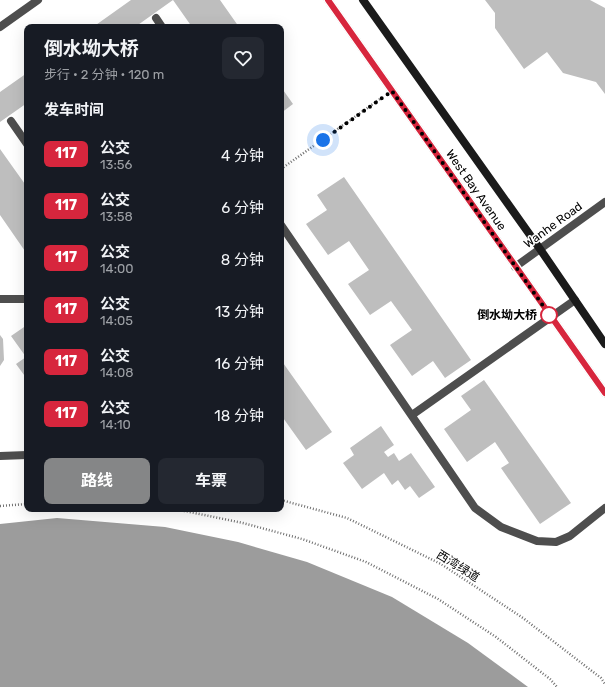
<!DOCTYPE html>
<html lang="zh">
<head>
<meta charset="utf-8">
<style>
  :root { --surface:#171b24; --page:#242831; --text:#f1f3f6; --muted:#9ea1a6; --accent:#858687 }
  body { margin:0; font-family:Rubik,"Noto Sans SC",sans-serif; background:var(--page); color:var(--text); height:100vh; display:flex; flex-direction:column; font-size:15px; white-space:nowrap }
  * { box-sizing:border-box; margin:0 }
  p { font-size:13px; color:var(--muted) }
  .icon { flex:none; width:22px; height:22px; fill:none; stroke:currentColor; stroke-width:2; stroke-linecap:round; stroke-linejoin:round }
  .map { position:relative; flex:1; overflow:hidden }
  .side { position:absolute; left:24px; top:24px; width:260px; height:488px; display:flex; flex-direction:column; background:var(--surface); border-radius:8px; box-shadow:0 4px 16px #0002 }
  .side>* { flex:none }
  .badge { padding:0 8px; border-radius:6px; font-size:14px; line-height:26px }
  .you { position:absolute; width:20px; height:20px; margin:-10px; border:3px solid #fff; border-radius:50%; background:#1a73e8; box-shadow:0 0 0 6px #1a73e833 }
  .map>.badge { position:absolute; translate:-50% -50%; box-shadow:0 0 0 2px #fff }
  h2 { padding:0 20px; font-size:15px; line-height:36px }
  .round { display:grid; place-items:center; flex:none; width:42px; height:42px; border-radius:8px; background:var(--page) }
  .headline { display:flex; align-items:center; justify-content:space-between; height:68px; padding:0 20px }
  h1 { font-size:19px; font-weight:700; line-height:30px }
  .button { display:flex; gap:8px; margin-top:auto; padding:8px 20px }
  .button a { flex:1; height:46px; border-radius:8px; background:var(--accent); color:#fff; font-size:16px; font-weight:700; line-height:46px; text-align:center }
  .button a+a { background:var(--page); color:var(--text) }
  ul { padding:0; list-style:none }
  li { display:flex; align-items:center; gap:12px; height:52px; padding:0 20px }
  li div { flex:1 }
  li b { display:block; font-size:15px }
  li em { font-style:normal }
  li .badge { min-width:44px; font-weight:700; text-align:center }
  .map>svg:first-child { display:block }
  .water { fill:#9c9c9c }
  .building { fill:#bebebe }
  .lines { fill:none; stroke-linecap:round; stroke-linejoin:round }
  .path { stroke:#707070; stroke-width:2.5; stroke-dasharray:1 2; stroke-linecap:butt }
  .service { stroke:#4e4e4e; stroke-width:8 }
  .pedestrian { stroke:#4e4e4e; stroke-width:8 }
  .minor { stroke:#4e4e4e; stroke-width:8 }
  .secondary { stroke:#1b1b1b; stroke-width:8 }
  .line-casing { stroke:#fff; stroke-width:9 }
  .line { stroke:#d7263d; stroke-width:6 }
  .walk { stroke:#000; stroke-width:4; stroke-dasharray:0 7.2 }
  .stop-dot { fill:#fff; stroke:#d7263d; stroke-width:2 }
  .labels { text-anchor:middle; stroke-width:3; stroke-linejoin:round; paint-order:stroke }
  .street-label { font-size:12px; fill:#000; stroke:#fff }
  .stop-label { font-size:12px; font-weight:bold; fill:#000; stroke:#fff; text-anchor:end }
</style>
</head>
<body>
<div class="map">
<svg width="605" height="687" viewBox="0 0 605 687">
  <rect width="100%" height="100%" fill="#fff"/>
  <path class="water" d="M57,518L165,527L238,542L307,562L392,597L468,643L528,687H0V524Z"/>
  <path class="building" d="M131,0H220L239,27H192L173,0L135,27H93Z
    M485,0H590L605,8V94L596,82L563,73L547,52L524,69L495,28V13Z
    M27,73V103L0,122V92Z
    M281,87L293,104L281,113Z
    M0,149L27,187V254L0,215Z
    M344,177L471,360L445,378L433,361L412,376L390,345L412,330L391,301L370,315L348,284L369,270L349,241L328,255L306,224L327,210L317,195Z
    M27,325V379L16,364L26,357L11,336Z
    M0,335L3,339L4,360L0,366Z
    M281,360L332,432L306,450L281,415Z
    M484,380L571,503L540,524L501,468L509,463L495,442L467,462L444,429L471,410L461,396Z
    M381,426L394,445L384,452L388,457L394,453L399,461L411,453L435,487L419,498L410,486L405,490L398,480L392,485L384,473L362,489L343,463L354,455L350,448Z"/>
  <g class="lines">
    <path class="path" d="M281,169L380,99
      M281,500L347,518L441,564L523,618L601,678L605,684
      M0,506L27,504
      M166,509L185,511L243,523L302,539L366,562L438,599L496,637L550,679L557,687"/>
    <path class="service" d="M156,18L162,27
      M11,121L27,144
      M281,225L475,508L501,527L537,541L556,542L570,536L605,508
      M0,299H27
      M412,415L575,300"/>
    <path class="pedestrian" d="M0,456L27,455"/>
    <path class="minor" d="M0,27L38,0
      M515,267L605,202"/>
    <path class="secondary" d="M328,0L605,393
      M363,0L540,249L605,344"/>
  </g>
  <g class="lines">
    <defs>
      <path id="line" d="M328,0L605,393"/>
    </defs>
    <use href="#line" class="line-casing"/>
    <use href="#line" class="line"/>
    <path class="walk" d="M323,140L392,91L551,317L549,315"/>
  </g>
  <circle class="stop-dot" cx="549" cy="315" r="8"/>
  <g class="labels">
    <g class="street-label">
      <text transform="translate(476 190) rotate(55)" y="4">West Bay Avenue</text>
      <text transform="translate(553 225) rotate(-36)" y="4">Wanhe Road</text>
      <text transform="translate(458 566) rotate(32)" y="4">西湾绿道</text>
    </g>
    <g class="stop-label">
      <text x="537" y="319">倒水坳大桥</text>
    </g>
  </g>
</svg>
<div class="you" style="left:323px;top:140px"></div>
<section class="side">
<div class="headline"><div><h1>倒水坳大桥</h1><p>步行 · 2 分钟 · 120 m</p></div><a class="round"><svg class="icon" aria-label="heart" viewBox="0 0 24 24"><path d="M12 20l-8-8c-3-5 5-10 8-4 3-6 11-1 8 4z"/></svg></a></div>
<h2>发车时间</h2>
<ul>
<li><span class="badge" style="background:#d7263d;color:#fff">117</span><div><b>公交</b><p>13:56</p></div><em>4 分钟</em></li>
<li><span class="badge" style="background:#d7263d;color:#fff">117</span><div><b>公交</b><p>13:58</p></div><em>6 分钟</em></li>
<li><span class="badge" style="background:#d7263d;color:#fff">117</span><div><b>公交</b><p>14:00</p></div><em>8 分钟</em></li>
<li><span class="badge" style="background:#d7263d;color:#fff">117</span><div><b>公交</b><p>14:05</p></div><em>13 分钟</em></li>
<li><span class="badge" style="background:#d7263d;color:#fff">117</span><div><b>公交</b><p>14:08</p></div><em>16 分钟</em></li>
<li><span class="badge" style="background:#d7263d;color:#fff">117</span><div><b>公交</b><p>14:10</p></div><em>18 分钟</em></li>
</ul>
<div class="button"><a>路线</a><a>车票</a></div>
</section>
</div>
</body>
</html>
